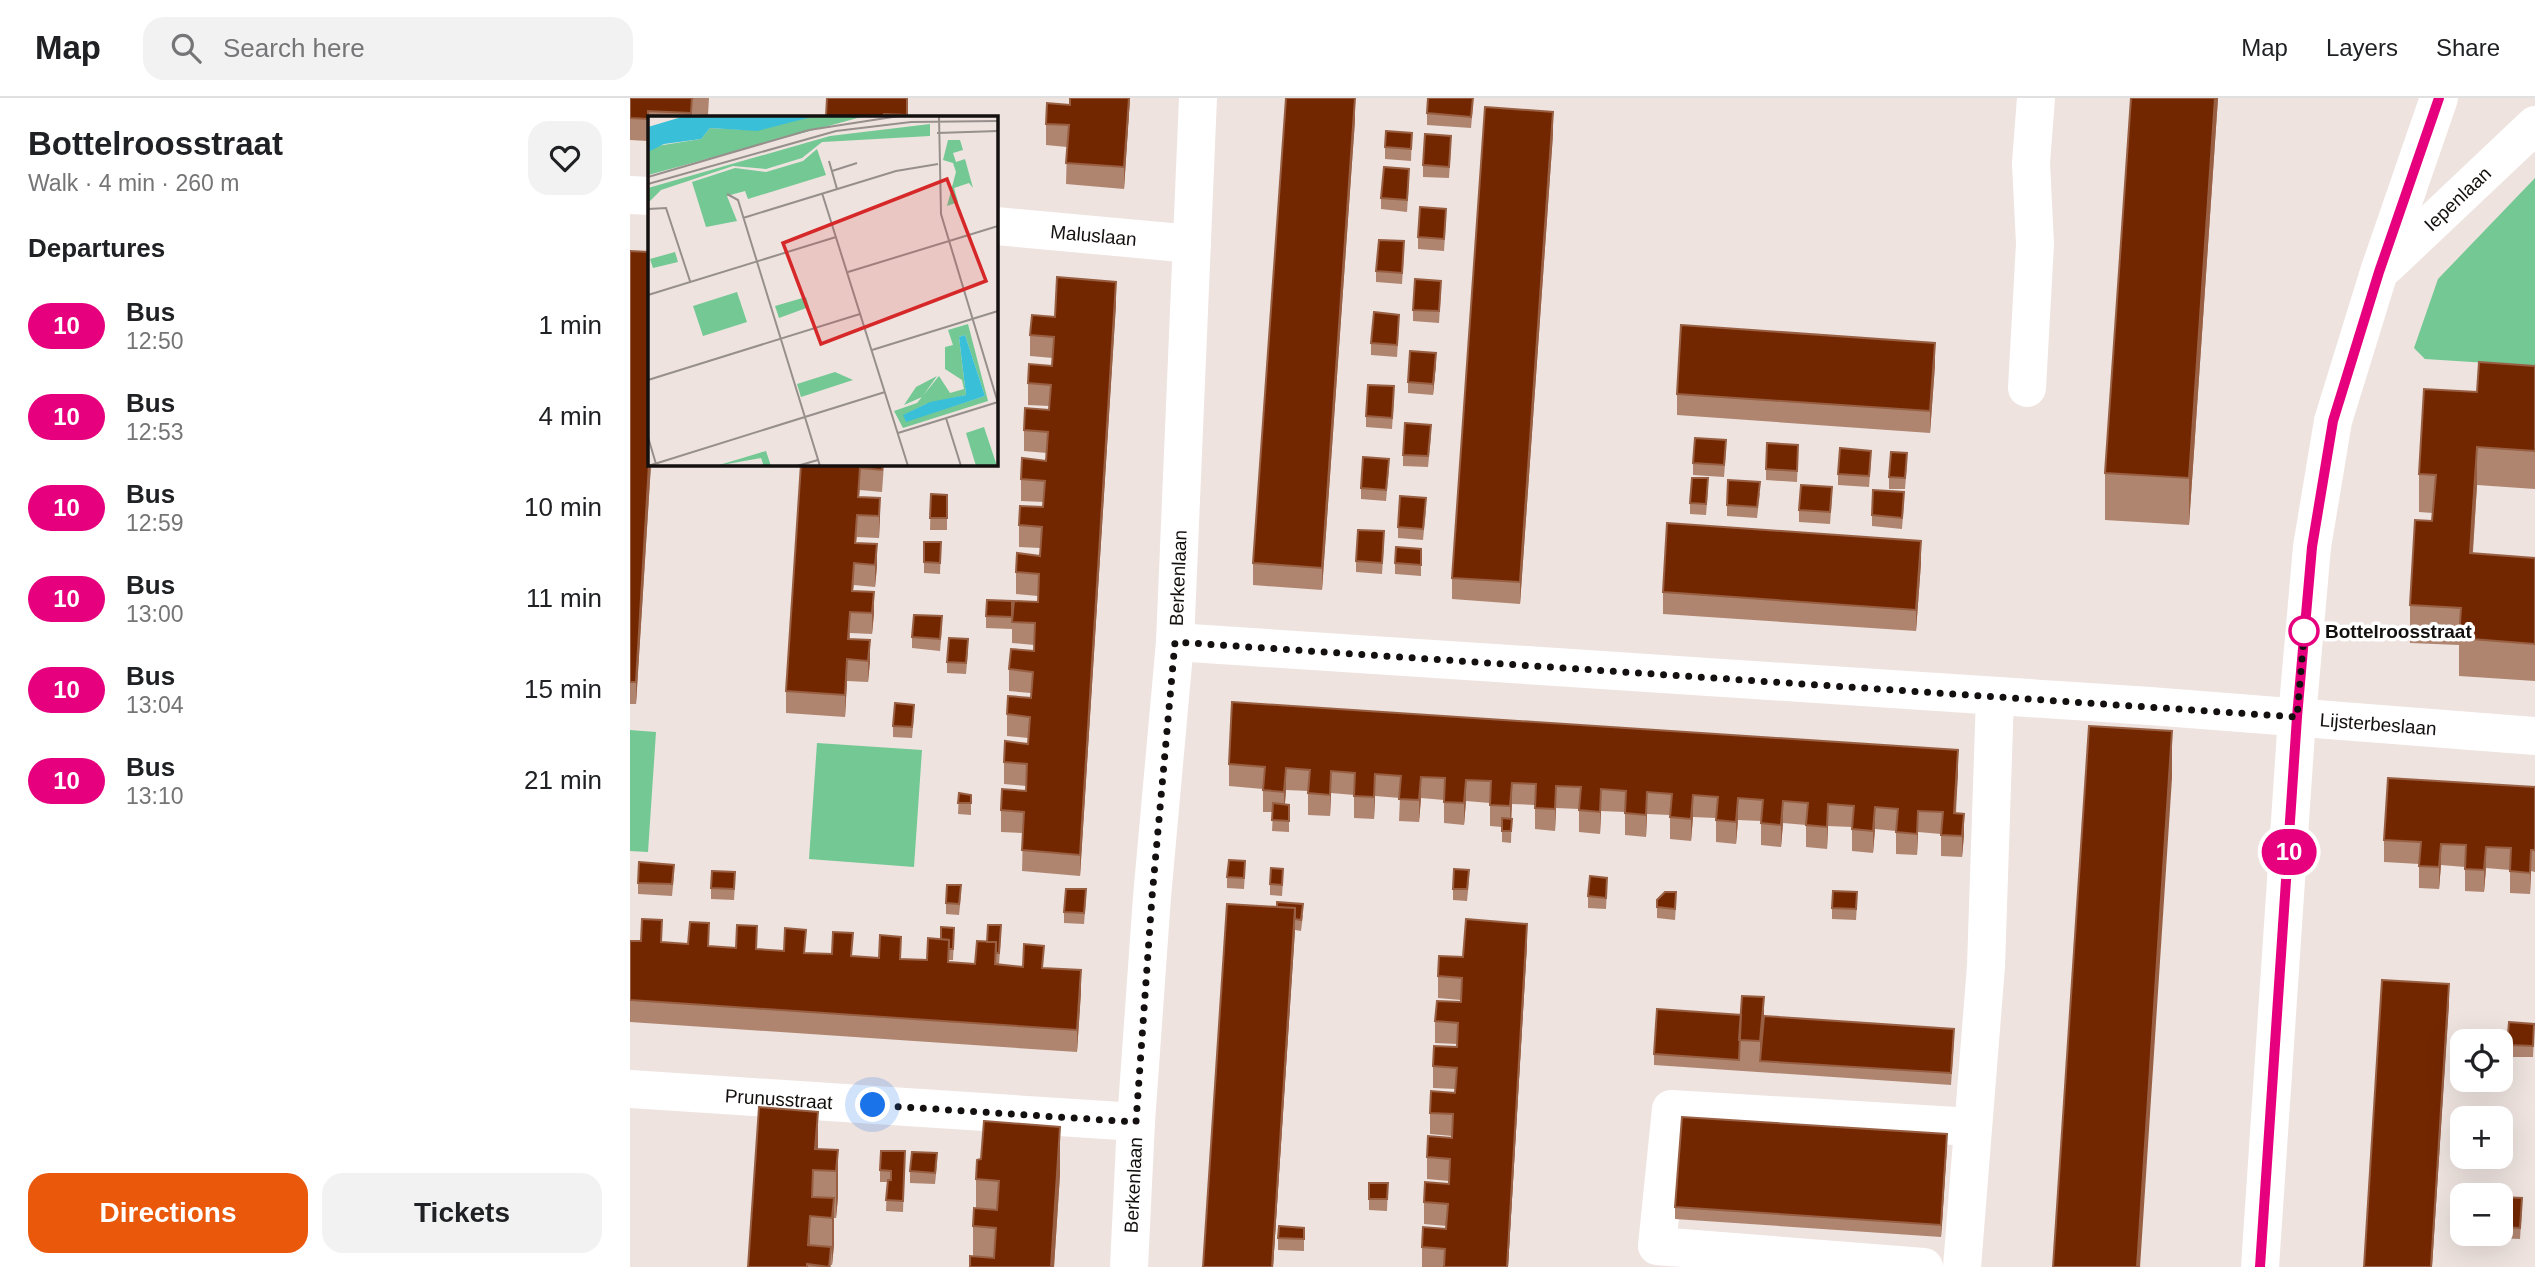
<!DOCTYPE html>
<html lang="en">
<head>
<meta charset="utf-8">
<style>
  :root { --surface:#fff; --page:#f2f2f2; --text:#202124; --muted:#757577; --line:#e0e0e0; --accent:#ea580c }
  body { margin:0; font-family:Helvetica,sans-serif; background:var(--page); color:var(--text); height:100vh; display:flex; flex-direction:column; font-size:26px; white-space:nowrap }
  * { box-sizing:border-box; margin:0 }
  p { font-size:23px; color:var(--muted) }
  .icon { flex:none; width:38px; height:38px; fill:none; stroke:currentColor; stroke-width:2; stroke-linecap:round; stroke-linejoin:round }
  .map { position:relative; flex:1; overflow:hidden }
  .drawer { display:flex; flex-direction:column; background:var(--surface); width:630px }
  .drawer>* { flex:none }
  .badge { padding:0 14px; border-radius:23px; font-size:24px; line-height:46px }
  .controls { position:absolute; left:1820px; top:931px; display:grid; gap:14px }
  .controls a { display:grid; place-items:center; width:63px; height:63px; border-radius:14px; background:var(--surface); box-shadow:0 7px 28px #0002; font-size:35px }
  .you { position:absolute; width:35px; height:35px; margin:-18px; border:5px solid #fff; border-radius:50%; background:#1a73e8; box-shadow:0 0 0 10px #1a73e833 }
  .map>.badge { position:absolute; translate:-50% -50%; box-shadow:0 0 0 4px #fff }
  h2 { padding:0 28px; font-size:26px; line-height:63px }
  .round { display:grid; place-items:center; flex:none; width:74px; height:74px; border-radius:21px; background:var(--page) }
  .head { display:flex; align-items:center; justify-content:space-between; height:119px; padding:0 28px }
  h1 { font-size:33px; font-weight:700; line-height:52px }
  .primary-button { display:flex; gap:14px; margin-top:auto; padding:14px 28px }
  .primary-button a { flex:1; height:80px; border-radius:21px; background:var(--accent); color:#fff; font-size:28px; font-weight:700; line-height:80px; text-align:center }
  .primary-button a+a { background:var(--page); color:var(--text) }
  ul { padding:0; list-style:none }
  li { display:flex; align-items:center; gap:21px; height:91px; padding:0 28px }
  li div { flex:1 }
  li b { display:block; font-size:26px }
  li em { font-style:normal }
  li .badge { min-width:77px; font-weight:700; text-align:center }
  header { display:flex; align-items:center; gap:42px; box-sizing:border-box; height:98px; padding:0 35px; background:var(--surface); border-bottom:2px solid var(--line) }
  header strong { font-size:33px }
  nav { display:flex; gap:38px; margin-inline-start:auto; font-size:24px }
  .search { width:490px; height:63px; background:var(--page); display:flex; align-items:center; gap:18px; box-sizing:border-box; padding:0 24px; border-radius:21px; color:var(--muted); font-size:26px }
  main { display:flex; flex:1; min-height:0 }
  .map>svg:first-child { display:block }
  .green { fill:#73c894 }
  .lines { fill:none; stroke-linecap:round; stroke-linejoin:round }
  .minor { stroke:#fff; stroke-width:38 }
  .wall { fill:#b08570 }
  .shaded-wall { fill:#985f43 }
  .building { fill:#732700; stroke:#985f43; stroke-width:2 }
  .line-casing { stroke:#fff; stroke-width:16 }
  .line { stroke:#e6007e; stroke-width:10 }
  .walk { stroke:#14100f; stroke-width:7; stroke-dasharray:0 12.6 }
  .stop-dot { fill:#fff; stroke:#e6007e; stroke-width:3.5 }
  .labels { text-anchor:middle; stroke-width:7; stroke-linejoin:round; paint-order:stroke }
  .street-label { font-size:19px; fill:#14100f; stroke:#fff }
  .stop-label { font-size:19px; font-weight:bold; fill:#14100f; stroke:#fff; text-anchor:start }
  .inset-road { fill:none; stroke:#978f8c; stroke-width:2 }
  .view { fill:#d62828; fill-opacity:0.15; stroke:#d62828; stroke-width:3.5 }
  .inset-edge { fill:none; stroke:#14100f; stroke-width:3.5 }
</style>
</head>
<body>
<header>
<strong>Map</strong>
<div class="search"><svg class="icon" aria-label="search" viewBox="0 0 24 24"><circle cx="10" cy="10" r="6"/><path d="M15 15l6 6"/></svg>Search here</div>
<nav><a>Map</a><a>Layers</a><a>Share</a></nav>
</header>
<main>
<section class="drawer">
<div class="head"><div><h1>Bottelroosstraat</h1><p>Walk · 4 min · 260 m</p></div><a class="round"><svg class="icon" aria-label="heart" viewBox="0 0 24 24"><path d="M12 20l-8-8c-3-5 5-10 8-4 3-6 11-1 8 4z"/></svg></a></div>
<h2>Departures</h2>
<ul>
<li><span class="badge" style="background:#e6007e;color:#fff">10</span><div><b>Bus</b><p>12:50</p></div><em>1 min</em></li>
<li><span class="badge" style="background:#e6007e;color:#fff">10</span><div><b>Bus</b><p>12:53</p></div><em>4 min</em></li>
<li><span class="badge" style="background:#e6007e;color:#fff">10</span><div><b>Bus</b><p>12:59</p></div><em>10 min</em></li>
<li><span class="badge" style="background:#e6007e;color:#fff">10</span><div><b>Bus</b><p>13:00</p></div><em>11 min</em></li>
<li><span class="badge" style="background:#e6007e;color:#fff">10</span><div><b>Bus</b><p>13:04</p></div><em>15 min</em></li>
<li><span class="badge" style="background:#e6007e;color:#fff">10</span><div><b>Bus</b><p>13:10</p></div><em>21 min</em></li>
</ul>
<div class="primary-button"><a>Directions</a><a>Tickets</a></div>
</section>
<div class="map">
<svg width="1905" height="1169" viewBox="0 0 1905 1169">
  <rect width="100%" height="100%" fill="#eee3df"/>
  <path class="green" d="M1905,80V268L1795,261L1784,250L1808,181Z
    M0,632L26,634L18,754L0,753Z
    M187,645L292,652L284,769L179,761Z"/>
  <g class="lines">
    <g class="minor">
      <path d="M0,97L19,98"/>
      <path id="s1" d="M366,128L562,146"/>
      <path id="s2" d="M1756,168L1905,27"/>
      <path d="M1397,290L1405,146L1401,65L1406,0"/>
      <path id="s3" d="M545,544L1520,608L1905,638"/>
      <path id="s4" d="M0,991L506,1024"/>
      <path id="s5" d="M499,1169L506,1024L522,799L545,544L568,0"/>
      <path d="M1294,1169L1027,1148L1041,1011L1343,1029"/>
      <path d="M1332,1169L1356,868L1365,598"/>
      <path d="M1630,1169L1667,619L1682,449L1703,323L1749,174L1809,0"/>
    </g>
  </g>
  <path class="wall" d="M0,0H79L78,17L62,16V19H19V34L18,43L0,42Z
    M278,0L277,19H196Z
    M436,0H500L494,91L436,86L437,49L416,47V26L440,7V0Z
    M1501,0H1588L1559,427L1475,422V375Z
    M843,9L841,30L797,27V15Z
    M725,22L692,492L623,487V465Z
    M782,35L781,63L755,61V49Z
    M923,36L890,506L822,501V480Z
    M821,49L819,80L793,79V67Z
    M779,83L777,114L751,111V100Z
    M816,122L814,153L788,151V139Z
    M0,153L19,366H21L6,606H0Z
    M774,155L772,186L746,184V173Z
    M811,194L809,225L783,223V212Z
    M486,206L450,778L392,773L393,735L371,734V712L396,693V688L374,686V664L398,646V640L377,638V616L401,600V595L379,593V571L404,553V547L382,545V524L408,504V498L386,496V474L410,458V450L389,449V427L413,409L414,404L391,403V381L416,363L417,355L394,353V332L419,312V308L398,307V285L422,268L423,260L400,258V237L425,219Z
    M769,228L767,259L741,257V245Z
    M806,266L803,297L778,295V284Z
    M1305,267L1300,335L1047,317V296Z
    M1905,268V391L1847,387L1843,455L1905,460V583L1829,578V547L1780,545V507L1802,423L1803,415L1789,414V376L1847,294Z
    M764,300L762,331L736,329V318Z
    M801,339L798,369L773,368V357Z
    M1096,353L1094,379L1063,377V365Z
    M1168,359L1167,384L1136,382V371Z
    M1241,364L1239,389L1208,387V376Z
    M171,366H254L252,394L230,392L229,399L250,400L249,440L227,439L226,445L247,468L245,489L224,487L223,493L244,515L242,536L220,535V541L240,563L238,584L217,583L215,619L156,615V593Z
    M1277,366L1275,391H1259V379Z
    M759,372L756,403L731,401V390Z
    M1078,392L1076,417L1060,416V405Z
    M1130,395L1127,420L1097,418V407Z
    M301,396L317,397V432H300Z
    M1202,400L1200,426L1169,424V412Z
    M1274,405L1272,431L1242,428V417Z
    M796,412L793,442L768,440V429Z
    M294,444H311L310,476L294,475Z
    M754,445L752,476L726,474V463Z
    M791,451V478L765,476V465Z
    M1291,465L1286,533L1033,516V494Z
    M382,503V531L356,530V518Z
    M312,530L310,553L282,550V539Z
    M338,553L336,576L317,575V564Z
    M284,618L282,640L263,639V628Z
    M599,666L1328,674L1326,715L1334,737L1332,759L1311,758V736L1288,734L1287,757L1266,756V733L1245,731L1243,755L1222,753V729L1198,728L1197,751L1176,749V727L1153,725L1151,749L1131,747V723L1108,722L1106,746L1086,744V720L1063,719L1061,743L1040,741V717L1017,716L1016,739L995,737V714L971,713L970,736L949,734V711L926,710L925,733L905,731V707L882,706L881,745L872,744V729L860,728V705L836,703L834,727L814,725V702L791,700L789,724L769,723L770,700L745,698L744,721L724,720V697L701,695L700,718L678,717V693L656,692L655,706L659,707V734L642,733L643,714H633V691L599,688Z
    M1905,689V774L1901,773L1900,796L1880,795V772L1856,770L1854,794L1835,793V769L1811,767L1809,791L1789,790V766L1754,764V742Z
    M329,695L341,697V717L328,716Z
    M615,774L614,791L597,790V779Z
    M44,778L42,798L8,796V785Z
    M653,783L652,798L640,797V786Z
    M839,783L837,803L823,802V791Z
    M105,786L104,802L81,801V790Z
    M977,791L976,811L958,810V798Z
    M331,798L329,817L316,816V805Z
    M456,802L454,826L434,825V814Z
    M1027,802L1046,806L1045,822L1027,820Z
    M1227,806L1226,822L1202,821V810Z
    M647,809L673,817L671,833L665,832L643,1169Z
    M371,838L369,866L366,867L414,870L451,894L447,954L0,924V843L223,858L297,862L311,841H324L323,862H319V864L345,866L357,844Z
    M897,847L878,1169H792V1149L816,1131L817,1128L794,1126V1104L819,1086V1083L797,1081V1059L822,1040V1038L800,1036V1015L825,995L826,991L803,990V968L827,949V946L805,945V923L831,904V902L808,900V878L833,859Z
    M1134,918L1324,942L1321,987L1024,967V956Z
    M1904,937L1903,959H1877V947Z
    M1317,1047L1311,1139L1045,1121V1109Z
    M188,1051L208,1052V1099L206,1120H204V1147L202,1167H201V1169H118Z
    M275,1053L273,1114L256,1113L257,1084H250V1072Z
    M307,1067L305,1086L280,1085V1073Z
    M430,1076L424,1169L343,1158V1128L346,1110V1081Z
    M758,1085L757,1113L739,1112V1101Z
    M1871,1099L1892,1111L1890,1141L1865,1140V1136H1871Z
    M674,1130V1153L648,1152V1140Z"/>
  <path class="shaded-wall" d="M499,0H500L494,91V69Z
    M725,0V22L692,492V470Z
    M1585,0H1588L1559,427V380Z
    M923,14V36L890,506V484Z
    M486,184V206L450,778V757Z
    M1305,245V267L1300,335V313Z
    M806,255V266L803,297V286Z
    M1847,349V387L1840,493V455Z
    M19,366H21L6,606V584Z
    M250,400V421L249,440V418Z
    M1291,443V465L1286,533V512Z
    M247,446V468L245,489V467Z
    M244,494V515L242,536V515Z
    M240,542V563L238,584V563Z
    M217,561V583L215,619V597Z
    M1542,633V680L1510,1169H1507Z
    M1328,652V674L1324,737V715Z
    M656,670V692L654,715V694Z
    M701,673V695L700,718V697Z
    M745,676V698L744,721V699Z
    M791,679V700L789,724V702Z
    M836,682V703L834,727V705Z
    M882,685V706L880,730V708Z
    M926,688V710L925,733V711Z
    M971,691V713L970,736V714Z
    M1017,694V716L1016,739V717Z
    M1063,697V719L1061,743V721Z
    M1108,700V722L1106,746V724Z
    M1153,703V725L1151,749V727Z
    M1198,706V728L1197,751V729Z
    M1245,709V731L1243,755V733Z
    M1288,713V734L1287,757V736Z
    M1334,716V737L1332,759V738Z
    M1811,746V767L1809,791V769Z
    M1856,749V770L1854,794V772Z
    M1901,752V773L1900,796V775Z
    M665,810V832L643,1169H642Z
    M897,826V847L878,1169H877Z
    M451,872V894L447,954V932Z
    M1819,886V907L1802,1169H1801Z
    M1134,899V929L1130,963V943Z
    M188,1014V1061L185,1051Z
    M430,1029V1076L424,1169H421Z
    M1317,1036V1047L1311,1139V1127Z
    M208,1052V1099L206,1120V1073Z
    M204,1100V1147L202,1167V1120Z
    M180,1118V1165L178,1147Z"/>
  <path class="building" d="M0,0H62L61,15L18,13V21L0,20Z
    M197,0H277V17L254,16V19H196Z
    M440,0H499L494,69L436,65L439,27L416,26L417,5L440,7Z
    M656,0H725L692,470L623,465Z
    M798,0H843L841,19L797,15Z
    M1501,0H1585L1559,380L1475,375Z
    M855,9L923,14L890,484L822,480Z
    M756,33L782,35L781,51L755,49Z
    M795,36L821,38L819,69L793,67Z
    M754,69L779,71L777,102L751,100Z
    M790,109L816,111L814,141L788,139Z
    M749,142L774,143L772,175L746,173Z
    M0,153L19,154V366L6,584H0Z
    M427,179L486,184L450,757L392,752L394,714L371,712L372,691L396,693L397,666L374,664L375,643L398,646L400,619L377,616L378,598L401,600L403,574L379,571L381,551L404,553L405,525L382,524L384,503L408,504L409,476L386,474L387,455L410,458L412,429L389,427L390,408L413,409L415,383L391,381L392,360L416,363L418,334L394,332L395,310L419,312L421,287L398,285L399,266L422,268L424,239L400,237L402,217L425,219Z
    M785,181L811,183L809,213L783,212Z
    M744,214L769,217L767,247L741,245Z
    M1051,227L1305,245L1300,313L1047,296Z
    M780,253L806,255L803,286L778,284Z
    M1849,264L1905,268V353L1847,349L1840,455L1905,460V546L1829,540L1831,510L1780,507L1785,422L1802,423L1806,377L1789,376L1794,291L1847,294Z
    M738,287L764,288L762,320L736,318Z
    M775,325L801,327L798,358L773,357Z
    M1065,340L1096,342L1094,367L1063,365Z
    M1137,345L1168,347L1167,373L1136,371Z
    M1210,350L1241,353L1239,378L1208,376Z
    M1261,354L1277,355L1275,380L1259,379Z
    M733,359L759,361L756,392L731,390Z
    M171,366H253L252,372L230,370L228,399L250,400L249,418L227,417L225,445L247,446L245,467L224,465L222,493L244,494L242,515L220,514L218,541L240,542L238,563L217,561L215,597L156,593Z
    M1062,380H1078L1076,406L1060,405Z
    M1098,382L1130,384L1127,409L1097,407Z
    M1171,387L1202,389L1200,414L1169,412Z
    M1243,392L1274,394L1272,420L1242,417Z
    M301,396L317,397V420H300Z
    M770,398L796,400L793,431L768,429Z
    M1037,425L1291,443L1286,512L1033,494Z
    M728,432L754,433L752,465L726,463Z
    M294,444H311L310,465L294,464Z
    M766,449L791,451V467L765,465Z
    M357,502L382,503V519L356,518Z
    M284,517L312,518L310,541L282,539Z
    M319,540L338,541L336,565L317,564Z
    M602,604L1328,652L1324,715L1334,716L1332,738L1311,737L1313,714L1288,713L1287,736L1266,734L1268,711L1245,709L1243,733L1222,731L1224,708L1198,706L1197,729L1176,727L1178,705L1153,703L1151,727L1131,725L1133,702L1108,700L1106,724L1086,722L1088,699L1063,697L1061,721L1040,719L1042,696L1017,694L1016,717L995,715L996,693L971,691L970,714L949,712L951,689L926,688L925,711L905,710L906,686L882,685L880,708L860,707L861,683L836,682L834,705L814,704L815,680L791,679L789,702L769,701L771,678L745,676L744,699L724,698L725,675L701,673L700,697L678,695L680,672L656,670L654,694L633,692L635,669L599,666Z
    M265,605L284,607L282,629L263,628Z
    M1459,628L1542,633L1507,1169H1423Z
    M1758,680L1905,689V752H1901L1900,775L1880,773L1881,750L1856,749L1854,772L1835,771L1836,747L1811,746L1809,769L1789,768L1791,744L1754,742Z
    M329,695L341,697V705H328Z
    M643,705L659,707V723L642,722Z
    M872,720L882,721L881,733H872Z
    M599,762L615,763L614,780L597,779Z
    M9,764L44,767L42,786L8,785Z
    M641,770L653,771L652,787L640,786Z
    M824,771L839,772L837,791H823Z
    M82,773L105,774L104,791L81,790Z
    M960,778L977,780L976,800L958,798Z
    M317,787H331L329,806L316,805Z
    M436,791H456L454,815L434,814Z
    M1203,793L1227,794L1226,811L1202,810Z
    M1035,794H1046L1045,811L1027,809V802Z
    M647,804L673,806L671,822L665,821V810L647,809Z
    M597,806L665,810L642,1169H573Z
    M12,821L32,822L31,844L58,846L60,824L79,825L78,848L106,850L107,827L127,828L126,851L154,853L155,830L176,832L174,855L202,856L203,834L223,835L221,858L249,860L250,837L271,839L270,861L297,862L298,840L319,842L318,864L345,866L347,843L366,844L365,866L393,869L394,846L414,848L412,870L451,872L447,932L0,902V843H11Z
    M836,821L897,826L877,1169H814L815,1151L792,1149L793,1129L816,1131L818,1106L794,1104L795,1084L819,1086L820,1061L797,1059L798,1038L822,1040L823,1016L800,1015L801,993L825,995L827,970L803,968L804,948L827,949L828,925L805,923L807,903L831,904L832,880L808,878L809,858L833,859Z
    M358,827H371L369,855H366V844H357Z
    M311,829L324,830L323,851H319V842L311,841Z
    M1752,882L1819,886L1801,1169H1734Z
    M1112,898L1134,899L1130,943L1109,942Z
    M1027,911L1111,917L1109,962L1024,956Z
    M1134,918L1324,931L1321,975L1130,963Z
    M1879,924L1904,926L1903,948L1877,947Z
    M129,1009L188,1014L185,1051L208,1052L206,1073L183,1072L182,1099L204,1100L202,1120L180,1118L178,1147L201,1149L199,1169L177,1166V1169H118Z
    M1052,1019L1317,1036L1311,1127L1045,1109Z
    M354,1023L430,1029L421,1169H340V1158L364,1160L366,1130L343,1128L344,1110L367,1112L369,1083L346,1081L347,1062L351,1061Z
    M251,1053H275L273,1103L256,1102L258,1082H261V1073L250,1072Z
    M282,1054L307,1055L305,1075L280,1073Z
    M739,1085H758L757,1101H739Z
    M1871,1099L1892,1100L1890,1130L1871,1129Z
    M649,1128L674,1130V1141L648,1140Z"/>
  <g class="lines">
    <defs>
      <path id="line" d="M1630,1169L1667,619L1682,449L1703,323L1749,174L1809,0"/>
    </defs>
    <use href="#line" class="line-casing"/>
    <use href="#line" class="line"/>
    <path class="walk" d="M243,1007L506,1024L522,799L545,544L1667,619L1675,526L1674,533"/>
  </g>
  <circle class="stop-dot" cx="1674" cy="533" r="14"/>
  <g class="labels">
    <g class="street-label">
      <text dy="7" stroke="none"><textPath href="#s2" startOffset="98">Iepenlaan</textPath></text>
      <text dy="7" stroke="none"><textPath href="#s1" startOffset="98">Maluslaan</textPath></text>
      <text dy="7" stroke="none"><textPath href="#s5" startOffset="691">Berkenlaan</textPath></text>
      <text dy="7" stroke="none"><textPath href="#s3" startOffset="1206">Lijsterbeslaan</textPath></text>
      <text dy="7" stroke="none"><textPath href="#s4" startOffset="149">Prunusstraat</textPath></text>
      <text dy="7" stroke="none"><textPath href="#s5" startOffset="82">Berkenlaan</textPath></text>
    </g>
    <g class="stop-label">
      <text x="1695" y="540">Bottelroosstraat</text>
    </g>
  </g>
  <g transform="translate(18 18)">
    <rect width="350" height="350" fill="#eee3df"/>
    <path d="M167,0H217L0,59V36L9,30L53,23L62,12L99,14ZM282,8V20L174,26L154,42L118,53L85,50L13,74L0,87V72L182,20ZM300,24H312L315,34L305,37L308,46L317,43L325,72L321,67L306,72L310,86L299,90L308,56L305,47L295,44ZM169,33L178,59L100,83L97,75L79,80L89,105L58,111L44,66L87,52L118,56L155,45ZM27,136L30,146L5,152L2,143ZM89,176L99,206L55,220L45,190ZM158,181L161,191L131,202L127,190ZM320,208L340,285L255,312L246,295L269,287L291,260L302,277L316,273L314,264L297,253V231L305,229L300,214ZM317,219L337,280L258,305L256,299L278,288L318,279L311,221ZM187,256L205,264L153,281L149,268ZM289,260L274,281L256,289L268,271ZM336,311L349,350H328L318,317ZM118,335L123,350H111L115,348L113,342L68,350Z" fill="#73c894" fill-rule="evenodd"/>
    <path d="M37,0H167L109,15L62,12L53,23L16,28L0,36V11ZM317,219L337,280L258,306L255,299L282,286L318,279L311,221Z" fill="#39bfd8"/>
    <path class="inset-road" d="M291,0L293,98L350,287M289,17L350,15M181,45L189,73M184,55L209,47M0,61L161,14L251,0M0,68L188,15L263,6L350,5M174,77L260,350M79,78L90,84L172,350M0,93L18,92L42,165M95,102L248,55L290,48M200,156L350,110M0,179L188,121M224,234L350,195M0,264L212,198M298,302L313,350M250,317L350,286M0,321L8,348M0,350L237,276M149,350L170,344"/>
    <path class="view" d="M299,63L338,165L173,228L135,127Z"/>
    <rect width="350" height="350" class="inset-edge"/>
  </g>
</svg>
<div class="controls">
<a><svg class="icon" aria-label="locate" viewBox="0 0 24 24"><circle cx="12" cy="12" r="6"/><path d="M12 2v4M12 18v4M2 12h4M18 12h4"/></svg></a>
<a>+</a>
<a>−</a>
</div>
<div class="you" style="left:243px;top:1007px"></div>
<b class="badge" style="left:1659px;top:754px;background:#e6007e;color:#fff">10</b>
</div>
</main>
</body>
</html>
